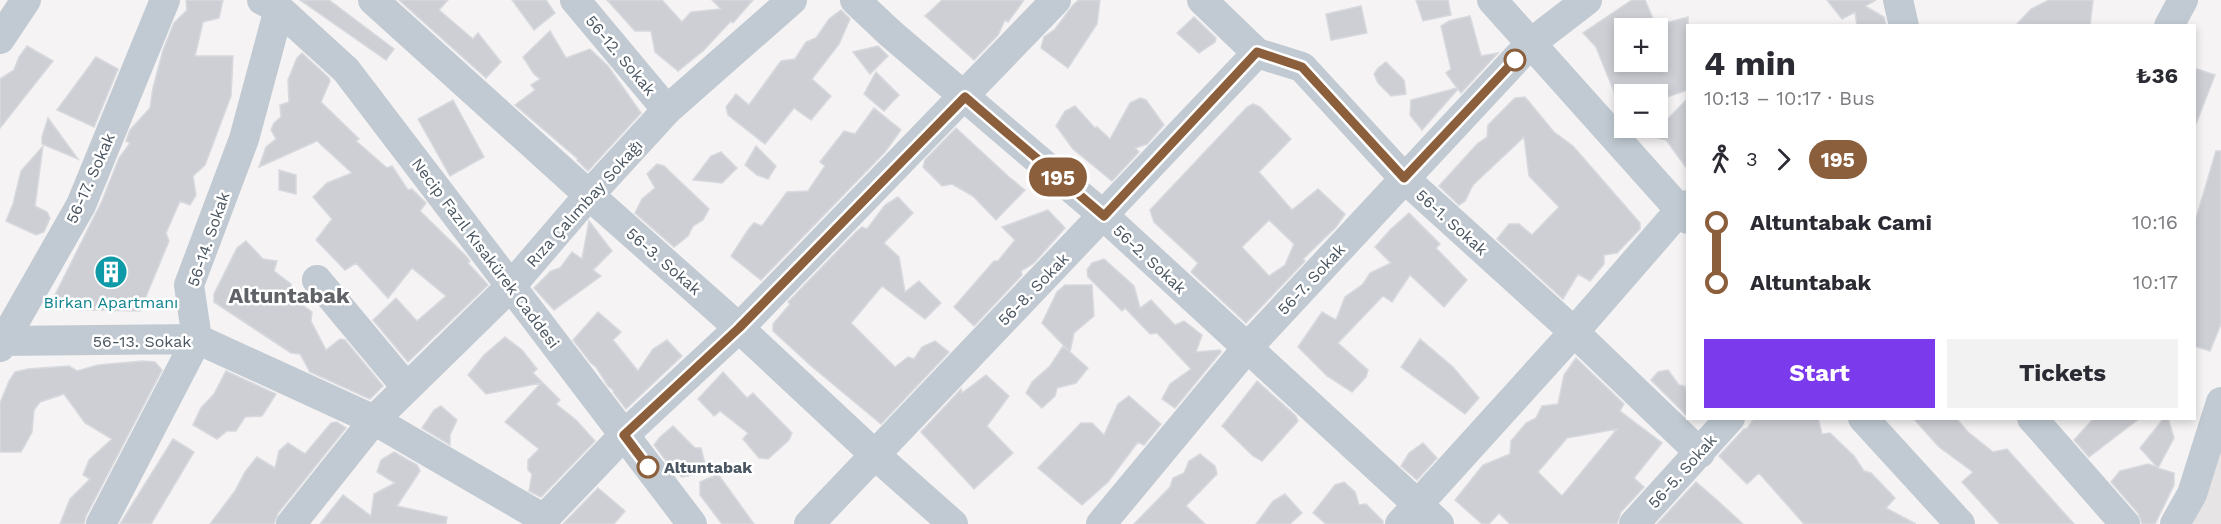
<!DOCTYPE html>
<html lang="en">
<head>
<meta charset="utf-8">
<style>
  :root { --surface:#fff; --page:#f2f2f3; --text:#2b2b33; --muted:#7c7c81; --accent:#7c3aed }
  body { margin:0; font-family:"Work Sans",sans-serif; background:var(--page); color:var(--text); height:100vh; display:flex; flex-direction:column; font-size:22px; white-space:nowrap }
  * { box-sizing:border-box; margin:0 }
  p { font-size:20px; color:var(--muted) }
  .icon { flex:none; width:33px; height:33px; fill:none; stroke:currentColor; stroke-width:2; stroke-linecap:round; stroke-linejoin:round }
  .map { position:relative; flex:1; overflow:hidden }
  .panel { position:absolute; left:1686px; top:24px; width:510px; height:396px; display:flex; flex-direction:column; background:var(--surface); border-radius:0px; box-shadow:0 3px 9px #0003 }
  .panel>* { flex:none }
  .badge { padding:0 12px; border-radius:20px; font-size:21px; line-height:39px }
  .buttons { position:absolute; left:1614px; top:18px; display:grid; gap:12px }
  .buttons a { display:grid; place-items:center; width:54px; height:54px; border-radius:0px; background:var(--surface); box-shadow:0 3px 9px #0003; font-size:30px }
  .map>.badge { position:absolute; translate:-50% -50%; box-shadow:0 0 0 3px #fff }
  .legs { display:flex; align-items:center; gap:9px; height:66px; padding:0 18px; font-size:20px }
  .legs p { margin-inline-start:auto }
  .headline { display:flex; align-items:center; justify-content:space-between; height:102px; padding:0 18px }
  h1 { font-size:33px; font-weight:700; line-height:45px }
  .button { display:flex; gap:12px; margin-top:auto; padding:12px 18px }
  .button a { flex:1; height:69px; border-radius:0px; background:var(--accent); color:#fff; font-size:24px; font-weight:700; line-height:69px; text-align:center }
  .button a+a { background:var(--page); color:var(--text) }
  ul { padding:0 18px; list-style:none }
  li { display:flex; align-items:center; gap:21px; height:60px; font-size:22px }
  li i { display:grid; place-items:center; width:9px; height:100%; margin:0 8px; background:currentColor }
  li i::after { content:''; width:15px; height:15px; margin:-8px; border:4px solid; border-radius:50%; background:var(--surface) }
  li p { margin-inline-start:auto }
  li:first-child i { background:linear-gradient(#0000 50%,currentColor 0) }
  li:last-child i { background:linear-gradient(currentColor 50%,#0000 0) }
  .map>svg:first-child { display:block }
  .education { fill:#e6e4e5 }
  .building { fill:#cdcfd5; stroke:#d7d9de; stroke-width:1.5; fill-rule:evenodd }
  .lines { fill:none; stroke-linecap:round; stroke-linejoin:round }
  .minor { stroke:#c1cad2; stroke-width:30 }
  .line-1-casing { stroke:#fff; stroke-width:14 }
  .line-1 { stroke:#8b5e3c; stroke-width:9 }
  .stop-1-dot { fill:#fff; stroke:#8b5e3c; stroke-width:3 }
  .labels { text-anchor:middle; stroke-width:5; stroke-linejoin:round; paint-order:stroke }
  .street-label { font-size:16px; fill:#4a5661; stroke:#fff }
  .culture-label { font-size:16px; fill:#0d838f; stroke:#fff }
  .stop-label { font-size:16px; font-weight:bold; fill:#4a5661; stroke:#fff; text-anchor:start }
  .district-label { font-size:22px; font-weight:bold; fill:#5f6368; stroke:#fff }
</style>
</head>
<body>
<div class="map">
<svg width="2221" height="524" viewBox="0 0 2221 524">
  <rect width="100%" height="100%" fill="#f5f3f3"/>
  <path class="education" d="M2221,438V524H2193L2210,472Z"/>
  <path class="building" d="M186,0H223L219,18L203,22L195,56H233L231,96L205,165L193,176L196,195L190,205L180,201L166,233L169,241L140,311L48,309L102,201L119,158L130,143L126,141L130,130L150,108L153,88L163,50L174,23L187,10Z
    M300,0H329L394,49L386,60Z
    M399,0H448L439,10L473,39L478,33L501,62L486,78Z
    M512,0H546L555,13L534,30Z
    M607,0H662L682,22L691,12L721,9L712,0H753L733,23L731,21L703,51L678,71L655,52L651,31H635Z
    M942,0H1024L1008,22L1005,20L998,35L974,60L925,16Z
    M1079,0H1100L1097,24L1068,68L1041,48L1044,37L1055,29L1073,5Z
    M1416,0H1448L1451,15L1423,21Z
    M1632,0H1645L1657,28H1624V62H1658V25L1688,17V90L1658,100V94H1615L1596,47L1583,33Z
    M1827,0H1876L1865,6L1884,17L1886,26H1857L1855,12L1842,19Z
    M2049,0H2093L2090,26H2015L2031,9Z
    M1361,6L1367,33L1331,40L1326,14Z
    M841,10L850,19L839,44L812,79L831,96L811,120L794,108L765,144L728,115L726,107L736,94L749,105L781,61L795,59L806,42L816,38L829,19Z
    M1470,16L1481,56L1498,53L1461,93L1458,89L1422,130L1410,115L1411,100L1457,88L1446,73L1451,69L1441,26L1449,21Z
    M1194,17L1216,38L1215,42L1199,53L1177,33Z
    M550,31L566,58L590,49L608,66L641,113L588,171L577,160L578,159L515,105L535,90L531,85L540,79L534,74L523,57Z
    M27,46L53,61L0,128V79L14,70L19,57Z
    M878,46L888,56L870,74L853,52Z
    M302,53L329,78L330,81L321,102L359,139L356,141L387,168L392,166L408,190L412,189L426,203L420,211L466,256L470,261L468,263L488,285L408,362L373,320L396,298L417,321L446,296L412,268L388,298L356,263L345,270L316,240L332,219L313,197L327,183L352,173L317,141L259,167L266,147L276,139L271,130L274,123L281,117L280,105L289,102L288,80L297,58Z
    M96,57L118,69L94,127L57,110Z
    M1386,62L1404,80L1406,94L1391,96L1378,83L1374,74L1378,68Z
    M2194,68L2215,75L2196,124H2194Z
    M876,72L899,95L884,111L864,94Z
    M1525,97L1554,132L1573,146L1640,223V229L1617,253L1604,255V264L1590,281L1578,274L1563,299L1497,239L1509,224H1519L1532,235L1559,207L1529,176L1524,137L1473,185L1465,201L1459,205L1439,186L1477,144L1487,137L1488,125L1515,98Z
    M1140,98L1146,100L1164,125L1147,144L1135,148L1139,152L1112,181L1073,149L1056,126L1065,111L1075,106L1095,128L1097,127L1110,139L1130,103Z
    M1688,98V170L1666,140L1651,136Z
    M453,100L484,157L450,176L418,119Z
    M1253,104L1260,107L1291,139L1259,172L1292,210L1318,189L1345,214L1336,227L1303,259L1305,261L1246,323L1191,272L1198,263L1154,222L1150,210L1247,107ZM1269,220L1294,244L1285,265L1269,276L1242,247Z
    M874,108L901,130L885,152L761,280L731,256L748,230L754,223L762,226L787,192L808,191L825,166L820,162L844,131L855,134Z
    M48,118L78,159L42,144V137Z
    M956,128L1009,177L1025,190L996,220L973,196L952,184L942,186L923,167L925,160Z
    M43,146L35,206L47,212L50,218L44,232L36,235L6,221L13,204L21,171Z
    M756,146L776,166L768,179L757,175L745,165Z
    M2216,151H2221V324L2210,351L2194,346V225Z
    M721,152L737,168L722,183L693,180L711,156Z
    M657,164L664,166L709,209L703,220L693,226L688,236L674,247L635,213L642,199L655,188L647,174Z
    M279,170L296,175V194L279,190Z
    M898,197L913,213L884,243L899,257L905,292L919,281L941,303L925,319L882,286L851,323L895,367L908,357L914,359L922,347L935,341L949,352L881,424L810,365L773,331V324L790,304L788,302L856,232L862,227L867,229L885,205Z
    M1048,210L1065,228L1034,263L1021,271L1022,275L974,326L954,307L994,261H998L1015,240L1002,227Z
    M1409,213L1440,244L1436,248L1467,280L1444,307L1410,275L1392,302L1383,296L1338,343L1368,370L1366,377L1352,392L1327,376L1298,347L1322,312L1336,320L1345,297L1363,284L1370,273L1391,263L1375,247L1390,230Z
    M589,221L612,251L593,270L601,276L554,310L534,288L551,271L560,268L572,252L582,259Z
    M246,241L263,259L277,261L274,271L291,284V293L297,301L312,312L311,321L326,350L340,339L345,340L383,386L370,399L310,372L300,354L291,353L214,302V294L237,248Z
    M1104,259L1134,286L1140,308L1151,300L1175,325L1184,321L1202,335L1196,352L1220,350L1221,352L1175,408L1162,399L1170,384L1191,369L1157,333L1150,334L1125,308L1122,311L1088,277L1087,270L1092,263Z
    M1065,285H1092L1094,316L1074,333L1070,352L1088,368L1076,383L1057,388L1055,396L1042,408L1026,393L1032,382L1050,366L1063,346L1069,351L1042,323L1057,292Z
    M598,312L621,332L613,340L638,371L653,349L667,340L682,356L626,409L613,392L614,391L608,386L596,367L591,363L573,340Z
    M505,337L522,350L537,369L533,373L560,400L556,404L576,420L595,441L541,497L529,491L532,474L528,470V460L539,449L505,422L541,383L486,394L468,375L484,355Z
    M1420,339L1453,367L1479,398L1465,414L1401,367Z
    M1576,358L1624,404L1620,411L1662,443L1634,478L1644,487L1621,512L1617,524H1510L1499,513L1489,524H1482L1455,500L1483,465L1510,454L1511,441L1526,423L1536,418L1542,406L1558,404L1564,375ZM1617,429L1562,496L1538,472L1567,438Z
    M143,361L155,362L162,370L86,516L84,524H60L70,499L90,479L83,475L89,460L112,439L85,423L64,394L40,402L34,410L32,432L21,452H0V403L9,381L15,372L28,369L69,366L77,371L98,365Z
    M1668,370L1679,385L1684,386L1688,393V417L1651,380L1658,372Z
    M226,371L276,394L262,416L245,417L236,431H227L217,439L193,425L201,408L214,394Z
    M723,372L747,398L753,393L792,433L789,440L768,459L759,458L743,439L748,433L720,411L714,416L698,399Z
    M986,375L1009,396L987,426L1013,453L974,489L921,432L961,389L962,393Z
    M1257,381L1296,416L1298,421L1262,461L1253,456L1222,426Z
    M1129,396L1161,424L1144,445L1138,442L1108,482L1082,505L1038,468L1081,423H1092L1104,435L1118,404Z
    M441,406L457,420L450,435V445L422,428L434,410Z
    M1754,418H1818L1822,434L1830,433L1854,456L1864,471L1871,473L1895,498L1886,508L1916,524H1804L1759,473L1747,484L1719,456L1744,429H1747Z
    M1913,418H1956L1968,432L1993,452L2007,449L2074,524H2000L1962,482L1973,472L1939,447Z
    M2094,418H2140L2089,457L2074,440Z
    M2164,418H2168L2174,438L2158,468L2174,473V485L2155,524H2142L2138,513L2111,482L2120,471L2148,464L2157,467L2140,448Z
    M337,422L346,428L278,513L274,524H210L235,491L245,472L257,457L275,468L279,451L288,443L305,454L331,423Z
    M673,426L695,448H701L707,472L682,477L667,462L654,445L660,437Z
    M173,439L194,452L151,524H120Z
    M1423,443L1437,458L1417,480L1401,466L1409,453Z
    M394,452L417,465L420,471L397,506L447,517L446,524H320L343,495L371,516L374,494L395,483L377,472L381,460Z
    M1200,454L1215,466L1217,474L1186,506L1205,524H1134L1170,487L1173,478L1184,473L1189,461Z
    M718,474L754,524H722L700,495V482Z
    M1344,482L1355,492L1359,505L1366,504L1383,521V524H1326L1313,513L1335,485Z
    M1696,482L1718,501L1743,524H1657Z
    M598,488L625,511L614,524H563Z
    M1285,494L1302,513L1290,524H1256L1273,501Z"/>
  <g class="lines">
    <path class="minor" d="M262,0L279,9L346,70L692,524
      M373,0L589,195L739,328L874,454L953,524
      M575,0L667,110
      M855,0L890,33L1104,216L1439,524
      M1202,0L1257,53L1302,67L1404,178L1574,332L1700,453
      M1492,0L1688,219
      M1898,0L1904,26
      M2169,26L2183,0
      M0,39L26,0
      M317,280L407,388
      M0,341L197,339L374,420L544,519
      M0,347L81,205L165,0
      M1863,418L1960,524
      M2032,418L2125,524
      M101,524L197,339L189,285L244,139L279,9
      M291,524L374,420L511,286L589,195L667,110L792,0
      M539,524L624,435L739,328L1056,0
      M809,524L1257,53
      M1101,524L1247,348L1531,43L1587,0
      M1400,524L1574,332L1680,210L1688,205
      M1634,524L1730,418
      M2175,524L2192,494L2221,402"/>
  </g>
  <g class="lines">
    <defs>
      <path id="line-1" d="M648,467L624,435L739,328L965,97L1104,216L1257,52L1302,67L1404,178L1515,60"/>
    </defs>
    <use href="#line-1" class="line-1-casing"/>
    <use href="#line-1" class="line-1"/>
  </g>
  <defs>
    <symbol id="building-disc" viewBox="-11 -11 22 22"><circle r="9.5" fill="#0f9aa8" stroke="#fff"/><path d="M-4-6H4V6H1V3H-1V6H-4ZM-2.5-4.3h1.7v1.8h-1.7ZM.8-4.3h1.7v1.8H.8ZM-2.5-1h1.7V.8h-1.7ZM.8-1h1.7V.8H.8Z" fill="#fff"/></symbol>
  </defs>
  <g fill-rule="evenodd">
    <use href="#building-disc" x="92" y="253" width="38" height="38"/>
  </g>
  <g class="stop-1-dot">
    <circle cx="1515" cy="60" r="10"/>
    <circle cx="648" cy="467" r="10"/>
  </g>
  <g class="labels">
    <g class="street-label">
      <text transform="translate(621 55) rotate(50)" y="6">56-12. Sokak</text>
      <text transform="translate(90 178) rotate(-66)" y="6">56-17. Sokak</text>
      <text transform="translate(584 203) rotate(-48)" y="6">Rıza Çalımbay Sokağı</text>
      <text transform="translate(1452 222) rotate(42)" y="6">56-1. Sokak</text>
      <text transform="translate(208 239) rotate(-71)" y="6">56-14. Sokak</text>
      <text transform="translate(486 253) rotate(53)" y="6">Necip Fazıl Kısakürek Caddesi</text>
      <text transform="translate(1150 259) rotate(43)" y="6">56-2. Sokak</text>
      <text transform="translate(664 261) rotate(41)" y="6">56-3. Sokak</text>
      <text transform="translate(1311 279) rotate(-47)" y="6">56-7. Sokak</text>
      <text transform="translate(1033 289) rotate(-46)" y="6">56-8. Sokak</text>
      <text x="142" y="347">56-13. Sokak</text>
      <text transform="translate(1682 471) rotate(-48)" y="6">56-5. Sokak</text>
    </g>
    <g class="culture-label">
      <text x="111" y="308">Birkan Apartmanı</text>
    </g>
    <g class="stop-label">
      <text x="664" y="473">Altuntabak</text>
    </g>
    <g class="district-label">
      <text x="289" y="303">Altuntabak</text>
    </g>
  </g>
</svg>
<div class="buttons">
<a>+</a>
<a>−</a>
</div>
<b class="badge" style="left:1058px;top:177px;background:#8b5e3c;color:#fff">195</b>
<section class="panel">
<div class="headline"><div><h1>4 min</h1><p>10:13 – 10:17 · Bus</p></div><b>₺36</b></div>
<div class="legs"><svg class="icon" aria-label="walk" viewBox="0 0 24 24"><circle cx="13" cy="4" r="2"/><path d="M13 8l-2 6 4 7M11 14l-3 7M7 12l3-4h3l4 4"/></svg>3<svg class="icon" aria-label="forward" viewBox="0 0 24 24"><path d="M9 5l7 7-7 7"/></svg><b class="badge" style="background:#8b5e3c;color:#fff">195</b></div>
<ul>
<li><i style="color:#8b5e3c"></i><b>Altuntabak Cami</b><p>10:16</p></li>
<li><i style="color:#8b5e3c"></i><b>Altuntabak</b><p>10:17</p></li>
</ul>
<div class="button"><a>Start</a><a>Tickets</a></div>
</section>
</div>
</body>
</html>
